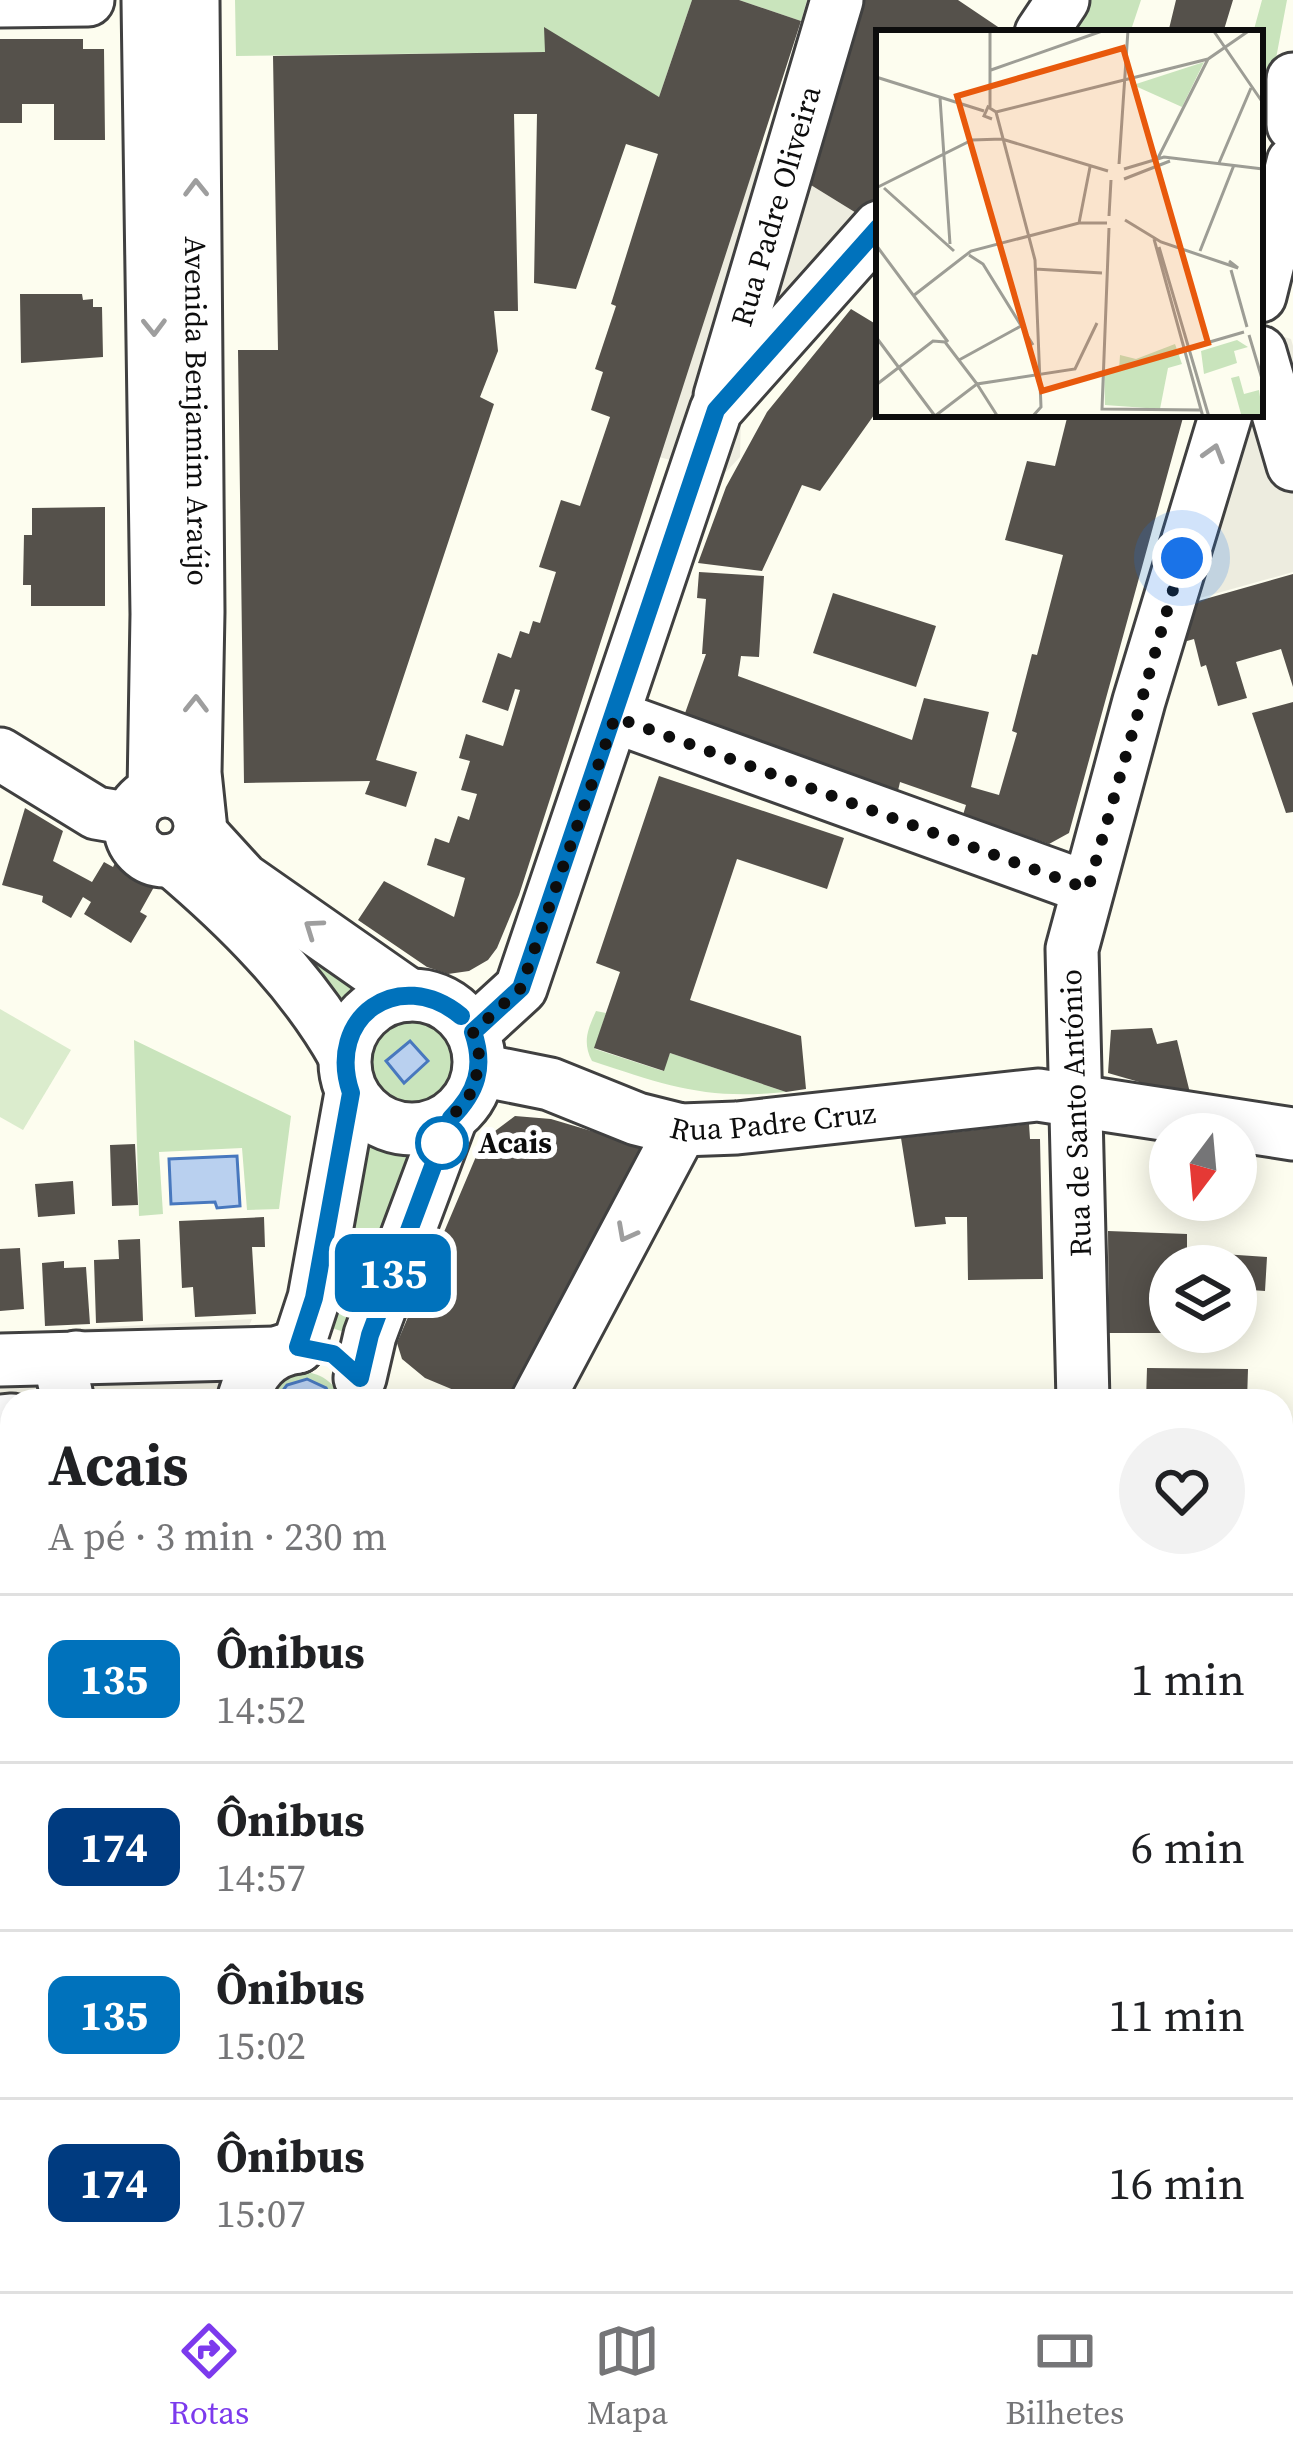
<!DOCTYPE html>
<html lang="pt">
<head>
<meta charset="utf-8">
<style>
  :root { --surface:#fff; --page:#f2f2f2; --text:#202124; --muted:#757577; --line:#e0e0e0; --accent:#7c3aed }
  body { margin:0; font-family:"Source Serif 4",serif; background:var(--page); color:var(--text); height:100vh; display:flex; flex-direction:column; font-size:45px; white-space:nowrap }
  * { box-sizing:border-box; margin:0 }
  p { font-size:39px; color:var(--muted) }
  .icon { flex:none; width:66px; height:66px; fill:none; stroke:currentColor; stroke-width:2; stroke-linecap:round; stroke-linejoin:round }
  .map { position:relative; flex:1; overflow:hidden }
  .panel { position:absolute; left:0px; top:1389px; width:1293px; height:903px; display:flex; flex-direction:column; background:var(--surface); border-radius:36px 36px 0 0; box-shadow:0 6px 30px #0003 }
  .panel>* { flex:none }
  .badge { padding:0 24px; border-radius:18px; font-size:42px; line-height:78px }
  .needle { width:78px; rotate:196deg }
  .fabs { position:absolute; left:1149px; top:1113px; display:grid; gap:24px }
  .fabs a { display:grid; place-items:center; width:108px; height:108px; border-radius:50%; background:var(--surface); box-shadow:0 6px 30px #0003; font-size:60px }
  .you { position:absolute; width:60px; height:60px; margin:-30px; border:9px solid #fff; border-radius:50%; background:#1a73e8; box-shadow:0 0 0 18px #1a73e833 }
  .map>.badge { position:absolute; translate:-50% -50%; box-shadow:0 0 0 6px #fff }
  .round { display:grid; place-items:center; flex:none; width:126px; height:126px; border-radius:63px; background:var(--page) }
  .headline { display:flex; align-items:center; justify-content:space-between; height:204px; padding:0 48px }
  h1 { font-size:57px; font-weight:700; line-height:90px }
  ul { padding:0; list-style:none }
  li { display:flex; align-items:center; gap:36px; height:168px; padding:0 48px; border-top:3px solid var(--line) }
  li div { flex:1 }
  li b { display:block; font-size:45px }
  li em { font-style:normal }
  li .badge { min-width:132px; font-weight:700; text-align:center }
  .menu { display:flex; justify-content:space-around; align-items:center; height:168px; border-top:3px solid var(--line); background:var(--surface); font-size:33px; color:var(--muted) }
  .menu a { display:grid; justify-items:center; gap:6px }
  .menu .active { color:var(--accent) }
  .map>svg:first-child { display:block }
  .green { fill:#c9e4bc }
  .pitch { fill:#dbeccd }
  .plaza { fill:#edecdf }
  .water { fill:#b9d0ef; stroke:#4878be; stroke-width:3 }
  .building { fill:#55514b }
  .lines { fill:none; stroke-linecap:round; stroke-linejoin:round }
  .minor-casing { stroke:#404040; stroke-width:57 }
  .minor { stroke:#fff; stroke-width:51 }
  .oneway { stroke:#9e9e9e }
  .line-casing { stroke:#fff; stroke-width:27 }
  .line { stroke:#0072bc; stroke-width:18 }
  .walk { stroke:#0d0d0d; stroke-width:12; stroke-dasharray:0 21.6 }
  .stop-dot { fill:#fff; stroke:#0072bc; stroke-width:6 }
  .labels { text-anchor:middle; stroke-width:12; stroke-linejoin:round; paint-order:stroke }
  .street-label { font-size:30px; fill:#0d0d0d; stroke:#fff }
  .stop-label { font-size:30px; font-weight:bold; fill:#0d0d0d; stroke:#fff; text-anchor:start }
  .inset-road { fill:none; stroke:#9d9d95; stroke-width:3 }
  .view { fill:#e8590c; fill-opacity:0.15; stroke:#e8590c; stroke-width:6 }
  .inset-edge { fill:none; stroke:#0d0d0d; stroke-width:6 }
</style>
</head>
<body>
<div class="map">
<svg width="1293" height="2291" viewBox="0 0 1293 2291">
  <rect width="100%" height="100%" fill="#fdfdef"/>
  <path class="green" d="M235,0H692L659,97L545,52L236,56Z
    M739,0H807L801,21Z
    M1078,0H1141L1130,33H1056Z
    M1262,0H1287L1268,101L1260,106V33H1253Z
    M301,939L371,986L353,997L338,1016L292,952Z
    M596,1011L606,1013L595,1049L663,1071L670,1053L786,1092C705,1100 668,1086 592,1061C582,1042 588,1029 596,1011Z
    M366 1064a44 44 0 1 1 88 0a44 44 0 1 1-88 0Z
    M134,1040L291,1116L279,1209L247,1210L242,1148L159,1152L163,1214L139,1216Z
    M361,1141L387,1154L419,1159L344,1332L329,1327Z
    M299,1371C321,1373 334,1381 342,1401H266C271,1385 284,1375 299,1371Z"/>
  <path class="pitch" d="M0,1009L71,1050L23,1130L0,1117Z"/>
  <path class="plaza" d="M756,159L806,182L866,219L879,237V266L741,416L740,457L724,474L659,457Z
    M1260,329L1291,339L1293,346V572L1150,612L1205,414H1260Z
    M252,1319L217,1401H12V1451L0,1461V1333Z"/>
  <path class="water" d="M410,1041L428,1061L404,1083L386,1061Z
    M237,1156L240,1206L217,1208L215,1202L171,1204L169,1159Z
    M307,1379L326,1388L333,1401H275L287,1385Z"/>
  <path class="building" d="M692,0H739L801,21L519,895L497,948L488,960L469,971L448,974L427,967L358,920L384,881L454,917L465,878L427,865L435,838L449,843L458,816L469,820L477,794L461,790L470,761L459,758L466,734L503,746L520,690L515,689L508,711L482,702L498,653L511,658L520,631L529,634L533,621L540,623L556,572L539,567L561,500L580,506L610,417L591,410L603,372L595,369L616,306L611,304L658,154L626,144L576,289L534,283L537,114H514L518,311H494L498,351L480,397L494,404L376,760L417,772L406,807L365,794L370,781L244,783L238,350H278L273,56L545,52L544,27L659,97Z
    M865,0H958L1007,33H879V204L866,219L806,182Z
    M1176,0H1233L1223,33H1168Z
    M0,39H83V49H104L105,140H54V104H22V123H0Z
    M20,294H82L83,300L93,299V307H102L103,357L21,363Z
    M851,309L879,326V408L820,491L802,485L762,571L698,563L726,487L767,412Z
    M1068,414H1184L1069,833L1049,844L963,815L966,805L900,782L897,795L684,716L706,654H702L706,599L697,598L699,572L764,576L759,657L741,656L738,676L912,740L924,698L989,712L971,787L999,795L1017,733L1012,731L1032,654L1037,655L1063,555L1005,540L1027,461L1055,466Z
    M105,507V606H31V585H23L24,535H32V508Z
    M1293,574V687L1281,649L1236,662L1247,698L1218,706L1206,665L1201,667L1194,639L1187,641L1177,607Z
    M833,593L936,626L916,687L813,653Z
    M1293,702V812L1286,813L1252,713Z
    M659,776L844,838L827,889L737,859L690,1000L801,1036L806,1089L786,1092L670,1053L664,1071L594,1048L620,972L596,963Z
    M25,808L63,831L53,861L92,882L104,862L113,867L115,863L154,887L140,912L147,916L131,943L84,914L91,902L83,897L71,918L42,902L43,896L2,885Z
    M1152,1028L1157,1044L1177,1040L1191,1097L1108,1073L1111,1030Z
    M515,1116L551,1119L652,1149L517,1401H480L425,1378L402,1359L397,1343L483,1140Z
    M1029,1124L1030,1139H1040L1043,1279L968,1280L967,1217H945L946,1224L915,1227L901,1138Z
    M135,1144L138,1205L112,1206L110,1145Z
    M73,1181L75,1214L38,1217L35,1184Z
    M264,1217L265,1247H252L256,1314L195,1317L193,1287L182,1288L179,1221Z
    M1108,1231L1187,1234V1266H1170V1333H1109Z
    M140,1239L143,1321L96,1323L94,1260L119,1259L118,1240Z
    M20,1248L24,1309L0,1311V1249Z
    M1208,1253L1267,1257L1265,1291L1236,1289V1266H1207Z
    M64,1261V1268L86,1267L90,1324L45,1326L42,1263Z
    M1147,1368L1248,1369L1247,1401H1146Z
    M12,1460V1620L0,1617V1470Z
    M1285,1514L1293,1517V1605L1281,1600V1517Z
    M12,1843V2003L0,1998V1871Z
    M12,2280H89L117,2291H8Z
    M910,2280H961V2291H909Z"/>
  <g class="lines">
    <defs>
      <g id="minor">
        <path d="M148,0L157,614L154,792"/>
        <path id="s1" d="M193,0L198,612L195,773L200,821"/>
        <path d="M0,1L88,0"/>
        <path d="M1041,33L1063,0"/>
        <path d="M1293,79V125"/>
        <path d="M1260,296L1293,162"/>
        <path d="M1260,352L1293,465"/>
        <path id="s2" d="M720,396L837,0"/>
        <path d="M615,717L1088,888"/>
        <path d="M0,754L96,813L131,819"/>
        <circle cx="165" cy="826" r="35"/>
        <path d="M200,832L243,879L409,995"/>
        <path d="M171,860C237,916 302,980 344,1055"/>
        <circle cx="412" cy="1062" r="67"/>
        <path d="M473,1032L521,988L716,410L879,227"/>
        <path id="s3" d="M480,1070L550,1084L637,1119L681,1130L737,1128L1038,1095L1293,1134"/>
        <path d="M298,1347L314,1298L351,1093"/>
        <path d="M0,1360L276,1353"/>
        <path d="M360,1378L370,1335L451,1118"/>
        <path d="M68,1401L63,1378L76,1357"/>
        <path d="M243,1401C250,1372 267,1351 298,1347"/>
        <path d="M537,1401L681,1130"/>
        <path d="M1083,1401L1072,949L1139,701L1226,414"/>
        <path d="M0,1421L12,1420"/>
        <path d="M1281,1940L1293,1941"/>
        <path d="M0,2043H12"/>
        <path d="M0,2219L12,2188"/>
        <path d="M1281,2226L1293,2234"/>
        <path d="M1033,2291L1037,2280"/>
      </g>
    </defs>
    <use href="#minor" class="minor-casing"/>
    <use href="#minor" class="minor"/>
  </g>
  <defs><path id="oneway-chevron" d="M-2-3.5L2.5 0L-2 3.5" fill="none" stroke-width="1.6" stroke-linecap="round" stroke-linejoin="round" transform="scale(3)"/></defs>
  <g class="oneway">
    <use href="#oneway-chevron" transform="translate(196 188) rotate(-91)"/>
    <use href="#oneway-chevron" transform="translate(154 327) rotate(89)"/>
    <use href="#oneway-chevron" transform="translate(1214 453) rotate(-73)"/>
    <use href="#oneway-chevron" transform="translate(196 704) rotate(-89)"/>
    <use href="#oneway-chevron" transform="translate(313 928) rotate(-145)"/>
    <use href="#oneway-chevron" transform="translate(626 1233) rotate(118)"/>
  </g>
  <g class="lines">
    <defs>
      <path id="line" d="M461,1016C399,965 325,1017 351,1093L314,1298L298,1347L333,1354L360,1378L370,1335L451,1118C477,1092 485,1067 473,1032L521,988L716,410L879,227"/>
    </defs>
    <use href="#line" class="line-casing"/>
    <use href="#line" class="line"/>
    <path class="walk" d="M442,1143L441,1147L451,1118L475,1088L479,1051L473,1032L521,988L615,717L1088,889L1182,558"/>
  </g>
  <circle class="stop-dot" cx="442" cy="1143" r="24"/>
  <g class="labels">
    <g class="street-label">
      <text dy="10" stroke="none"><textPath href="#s2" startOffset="198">Rua Padre Oliveira</textPath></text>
      <text dy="10" stroke="none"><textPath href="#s1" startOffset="411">Avenida Benjamim Araújo</textPath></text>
      <text transform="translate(1076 1113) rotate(-92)" y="10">Rua de Santo António</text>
      <text dy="10" stroke="none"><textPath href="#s3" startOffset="303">Rua Padre Cruz</textPath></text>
    </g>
    <g class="stop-label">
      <text x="478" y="1153">Acais</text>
    </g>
  </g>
  <g transform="translate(876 30)">
    <rect width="387" height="387" fill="#fdfdef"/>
    <path d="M328,32L306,77L257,55ZM361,310L372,317L358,321L361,333L328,344L325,321ZM299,314L306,334L292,338L284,379L229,375L228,340H243L244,325L260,329ZM363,346L368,364L383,360L387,387H357L365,384L355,348Z" fill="#c9e4bc"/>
    <path class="inset-road" d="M337,0L387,73M115,40L229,0M0,47L108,81M64,68L74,214M114,77V0M120,82L332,29L374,0M116,89L108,86L112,77L120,82L159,230L165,377L156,387M281,130L332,29M343,133L375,58M243,134L252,0M248,139L288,127L387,139M248,149L294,131M0,158L96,110L126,109L232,141M8,158L78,221M233,186L235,150M249,190L285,212L362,238L353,231M203,193L214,137M233,198L226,379L325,380M278,209L327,387M0,215L72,312M283,217L333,387M324,221L358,135M93,225L107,234L157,315M159,239L226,243M355,240L371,297M37,266L95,221L203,193H231M373,305L387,352M0,307L59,386M313,318L368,302M83,330L145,296M0,355L57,311L69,312L101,354L59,386M122,387L101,354L199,339L221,293"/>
    <path class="view" d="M247,18L332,313L166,361L81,66Z"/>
    <rect width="387" height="387" class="inset-edge"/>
  </g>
</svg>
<div class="fabs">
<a><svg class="needle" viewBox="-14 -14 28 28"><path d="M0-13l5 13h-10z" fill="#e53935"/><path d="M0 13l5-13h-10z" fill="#757577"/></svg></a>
<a><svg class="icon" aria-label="layers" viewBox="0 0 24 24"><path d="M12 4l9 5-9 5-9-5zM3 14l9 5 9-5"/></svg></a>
</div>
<div class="you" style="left:1182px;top:558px"></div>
<b class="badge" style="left:393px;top:1273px;background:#0072bc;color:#fff">135</b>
<section class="panel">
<div class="headline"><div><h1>Acais</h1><p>A pé · 3 min · 230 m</p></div><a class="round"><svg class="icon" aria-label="heart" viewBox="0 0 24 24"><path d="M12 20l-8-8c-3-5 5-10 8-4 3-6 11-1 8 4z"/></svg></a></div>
<ul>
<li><span class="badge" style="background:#0072bc;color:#fff">135</span><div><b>Ônibus</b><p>14:52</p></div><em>1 min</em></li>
<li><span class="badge" style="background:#003b80;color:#fff">174</span><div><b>Ônibus</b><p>14:57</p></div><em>6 min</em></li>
<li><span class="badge" style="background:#0072bc;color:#fff">135</span><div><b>Ônibus</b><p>15:02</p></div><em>11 min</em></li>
<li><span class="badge" style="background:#003b80;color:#fff">174</span><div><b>Ônibus</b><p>15:07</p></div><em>16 min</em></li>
</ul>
</section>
</div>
<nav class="menu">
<a class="active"><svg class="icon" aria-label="directions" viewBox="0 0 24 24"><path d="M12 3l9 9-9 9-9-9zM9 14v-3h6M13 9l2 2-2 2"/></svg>Rotas</a>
<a><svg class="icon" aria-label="map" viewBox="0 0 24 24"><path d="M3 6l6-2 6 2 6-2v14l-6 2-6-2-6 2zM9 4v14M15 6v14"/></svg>Mapa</a>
<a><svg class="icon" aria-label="tickets" viewBox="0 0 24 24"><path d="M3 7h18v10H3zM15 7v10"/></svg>Bilhetes</a>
</nav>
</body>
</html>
